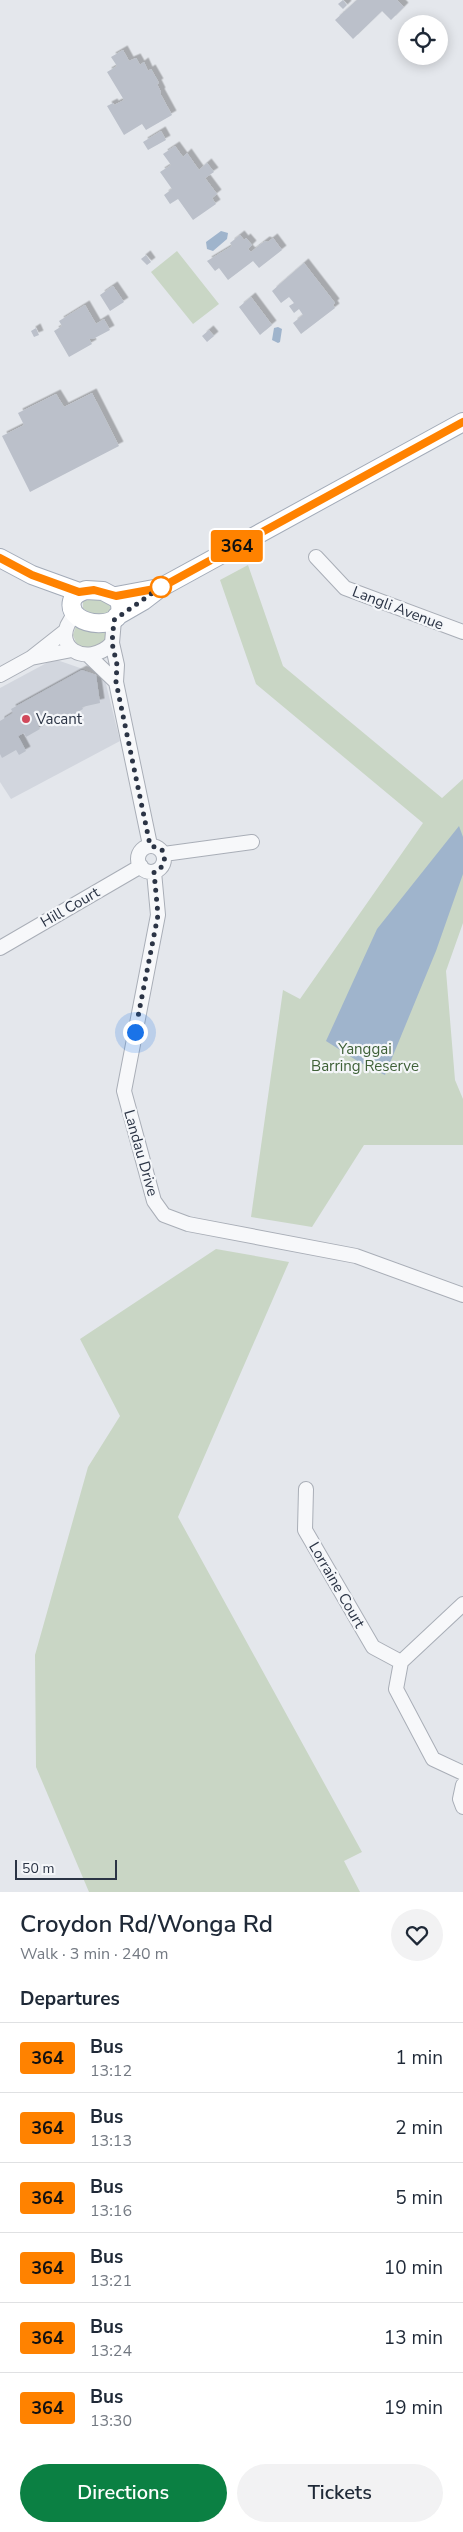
<!DOCTYPE html>
<html lang="en">
<head>
<meta charset="utf-8">
<style>
  :root { --surface:#fff; --page:#f2f2f3; --text:#1f2937; --muted:#747a83; --line:#e0e1e3; --accent:#0b8043 }
  body { margin:0; font-family:"Nunito Sans",sans-serif; background:var(--page); color:var(--text); height:100vh; display:flex; flex-direction:column; font-size:19px; white-space:nowrap }
  * { box-sizing:border-box; margin:0 }
  p { font-size:16px; color:var(--muted) }
  .icon { flex:none; width:28px; height:28px; fill:none; stroke:currentColor; stroke-width:2; stroke-linecap:round; stroke-linejoin:round }
  .map { position:relative; height:1892px; overflow:hidden }
  .drawer { display:flex; flex-direction:column; background:var(--surface); flex:1 }
  .drawer>* { flex:none }
  .badge { padding:0 10px; border-radius:4px; font-size:18px; line-height:32px }
  .buttons { position:absolute; left:398px; top:15px; display:grid; gap:10px }
  .buttons a { display:grid; place-items:center; width:50px; height:50px; border-radius:50%; background:var(--surface); box-shadow:0 2px 12px #0003; font-size:25px }
  .scale { position:absolute; left:15px; bottom:12px; width:102px; box-sizing:border-box; padding-left:5px; border:2px solid #2b3445; border-top:0; font-size:14px; line-height:18px; white-space:nowrap; color:#2b3445; -webkit-text-stroke:4px #f4f6f9; paint-order:stroke }
  .you { position:absolute; width:25px; height:25px; margin:-12px; border:4px solid #fff; border-radius:50%; background:#1a73e8; box-shadow:0 0 0 8px #1a73e833 }
  .map>.badge { position:absolute; translate:-50% -50%; box-shadow:0 0 0 2px #fff }
  h2 { padding:0 20px; font-size:19px; line-height:45px }
  .round { display:grid; place-items:center; flex:none; width:52px; height:52px; border-radius:26px; background:var(--page) }
  .overview { display:flex; align-items:center; justify-content:space-between; height:85px; padding:0 20px }
  h1 { font-size:24px; font-weight:600; line-height:38px }
  .primary-button { display:flex; gap:10px; margin-top:auto; padding:10px 20px }
  .primary-button a { flex:1; height:58px; border-radius:30px; background:var(--accent); color:#fff; font-size:20px; font-weight:600; line-height:58px; text-align:center }
  .primary-button a+a { background:var(--page); color:var(--text) }
  ul { padding:0; list-style:none }
  li { display:flex; align-items:center; gap:15px; height:70px; padding:0 20px; border-top:1px solid var(--line) }
  li div { flex:1 }
  li b { display:block; font-size:19px }
  li em { font-style:normal }
  li .badge { min-width:55px; font-weight:700; text-align:center }
  .map>svg:first-child { display:block }
  .built { fill:#d2d6de }
  .green { fill:#c9d6c5 }
  .water { fill:#9fb4cc }
  .building { fill:#bbc0ca; filter:url(#shadow) }
  .lines { fill:none; stroke-linecap:round; stroke-linejoin:round }
  .minor-casing { stroke:#a9aeb7; stroke-width:16 }
  .major-casing { stroke:#a3abb8; stroke-width:20 }
  .minor { stroke:#f7f8fa; stroke-width:14 }
  .major { stroke:#fff; stroke-width:18 }
  .line-casing { stroke:#fff; stroke-width:11 }
  .line { stroke:#ff8200; stroke-width:8 }
  .walk { stroke:#2b3445; stroke-width:5; stroke-dasharray:0 9 }
  .stop-dot { fill:#fff; stroke:#ff8200; stroke-width:2.5 }
  .poi-dot { fill:#d1495b; stroke:#f4f6f9; stroke-width:2 }
  .labels { text-anchor:middle; stroke-width:4.5; stroke-linejoin:round; paint-order:stroke }
  .street-label { font-size:15px; fill:#2b3445; stroke:#f4f6f9 }
  .poi-label { font-size:15px; fill:#2b3445; stroke:#f4f6f9; text-anchor:start }
  .park-label { font-size:15px; fill:#3f6138; stroke:#f4f6f9 }
</style>
</head>
<body>
<div class="map">
<svg width="463" height="1892" viewBox="0 0 463 1892">
  <defs>
    <filter id="shadow"><feDropShadow dx="4.5" dy="-4.5" stdDeviation="0" flood-color="#0004"/></filter>
  </defs>
  <rect width="100%" height="100%" fill="#e4e7ec"/>
  <path class="built" d="M54,659L83,669L105,680L120,741L11,799L0,782V688Z"/>
  <path class="green" d="M177,251L219,304L193,324L151,272Z
    M248,565L283,666L442,798L463,779V923L446,971L455,1080L463,1099V1145H364L312,1227L251,1217L283,990L300,999L423,823L256,684L220,580Z
    M99,598L110,605L111,609L108,614H91L83,608V601Z
    M76,626L89,632L107,631L110,638L93,653L77,645L73,635Z
    M216,1249L289,1262L178,1517L362,1852L344,1861L360,1892H89L36,1767L35,1655L88,1467L120,1416L80,1339Z"/>
  <path class="water" d="M221,231L228,233L227,239L213,251L207,249L206,242Z
    M278,327L282,329L280,342L278,343L272,340L274,328Z
    M459,826L463,837V874L436,951L385,1075L359,1062L326,1041L377,929Z"/>
  <path class="building" d="M343,0L347,5L343,9L338,4Z
    M357,0H397L404,7L391,20L382,11L353,39L335,20Z
    M123,50L129,61L136,58L140,65L144,62L148,71L151,69L159,83L157,84L161,92L160,93L172,115L146,130L142,124L124,135L107,106L113,103L114,105L124,100L107,72L117,66L111,57Z
    M161,131L166,140L148,150L143,142Z
    M175,146L183,157L187,153L199,170L207,163L214,172L205,178L217,194L212,198L216,204L193,220L178,199L170,204L164,195L172,189L160,172L171,165L163,154Z
    M240,235L244,240L246,238L252,245L248,249L251,252L265,241L268,242L273,238L282,250L259,268L253,261L228,280L219,268L215,271L207,261L232,246L230,243Z
    M146,255L151,262L147,265L141,259Z
    M304,263L335,303L333,305L335,308L301,334L293,323L303,315L299,309L294,313L289,306L294,303L289,297L281,303L272,291Z
    M113,286L124,302L110,311L100,295Z
    M251,297L272,325L260,335L239,307Z
    M85,305L96,324L104,319L110,330L93,339H89L92,344L69,357L54,331L62,326L59,321Z
    M36,328L39,335L34,337L31,331Z
    M209,330L214,336L207,342L202,336Z
    M92,393L119,446L30,492L2,436L24,425L18,413L56,394L64,407Z
    M82,670L96,675L100,703L82,707L83,709L56,724L53,718L38,726L40,729L26,737L24,733L18,736L26,751L19,755L16,750L2,758L0,754V721L13,713L11,709Z"/>
  <g class="lines">
    <defs>
      <path id="minor" d="M316,557L345,588L463,632
        M75,614C46,647 88,669 112,643L114,620
        M112,643L117,665L116,682L150,845
        M88,655L116,682
        M31,658L72,650
        M0,675L31,658L64,632
        M138 859a13 13 0 1 1 26 0a13 13 0 1 1-26 0Z
        M164,854L252,842
        M154,872L158,915L124,1091L154,1201L164,1215L188,1224L356,1256L463,1295
        M0,948L141,866
        M306,1489L305,1530L373,1647L401,1662
        M463,1604L401,1662L396,1689L433,1759L463,1773
        M463,1785L460,1799L463,1807"/>
      <path id="major" d="M0,558L32,575L79,592
        M86,590L103,591L118,599C134,633 65,629 72,601C74,594 80,592 86,590Z
        M116,596L159,588
        M117,616L143,601L160,588L463,422"/>
    </defs>
    <use href="#minor" class="minor-casing"/>
    <use href="#major" class="major-casing"/>
    <use href="#minor" class="minor"/>
    <use href="#major" class="major"/>
  </g>
  <g class="lines">
    <defs>
      <path id="line" d="M0,558L32,575L79,592L94,590L116,596L160,588L463,422"/>
    </defs>
    <use href="#line" class="line-casing"/>
    <use href="#line" class="line"/>
    <path class="walk" d="M135,1032L158,915L154,872C164,868 167,859 162,850L150,845L116,682L117,665L112,643L114,620L161,587"/>
  </g>
  <circle class="stop-dot" cx="161" cy="587" r="10"/>
  <circle class="poi-dot" cx="26" cy="719" r="5"/>
  <g class="labels">
    <g class="street-label">
      <text transform="translate(398 608) rotate(21)" y="5">Langli Avenue</text>
      <text transform="translate(70 907) rotate(-30)" y="5">Hill Court</text>
      <text transform="translate(141 1153) rotate(74)" y="5">Landau Drive</text>
      <text transform="translate(337 1585) rotate(60)" y="5">Lorraine Court</text>
    </g>
    <g class="poi-label">
      <text x="36" y="724">Vacant</text>
    </g>
    <g class="park-label">
      <text x="365" y="1054">Yanggai<tspan x="365" dy="17">Barring Reserve</tspan></text>
    </g>
  </g>
</svg>
<div class="buttons">
<a><svg class="icon" aria-label="locate" viewBox="0 0 24 24"><circle cx="12" cy="12" r="6"/><path d="M12 2v4M12 18v4M2 12h4M18 12h4"/></svg></a>
</div>
<div class="scale">50 m</div>
<div class="you" style="left:135px;top:1032px"></div>
<b class="badge" style="left:237px;top:546px;background:#ff8200;color:#111">364</b>
</div>
<section class="drawer">
<div class="overview"><div><h1>Croydon Rd/Wonga Rd</h1><p>Walk · 3 min · 240 m</p></div><a class="round"><svg class="icon" aria-label="heart" viewBox="0 0 24 24"><path d="M12 20l-8-8c-3-5 5-10 8-4 3-6 11-1 8 4z"/></svg></a></div>
<h2>Departures</h2>
<ul>
<li><span class="badge" style="background:#ff8200;color:#111">364</span><div><b>Bus</b><p>13:12</p></div><em>1 min</em></li>
<li><span class="badge" style="background:#ff8200;color:#111">364</span><div><b>Bus</b><p>13:13</p></div><em>2 min</em></li>
<li><span class="badge" style="background:#ff8200;color:#111">364</span><div><b>Bus</b><p>13:16</p></div><em>5 min</em></li>
<li><span class="badge" style="background:#ff8200;color:#111">364</span><div><b>Bus</b><p>13:21</p></div><em>10 min</em></li>
<li><span class="badge" style="background:#ff8200;color:#111">364</span><div><b>Bus</b><p>13:24</p></div><em>13 min</em></li>
<li><span class="badge" style="background:#ff8200;color:#111">364</span><div><b>Bus</b><p>13:30</p></div><em>19 min</em></li>
</ul>
<div class="primary-button"><a>Directions</a><a>Tickets</a></div>
</section>
</body>
</html>
